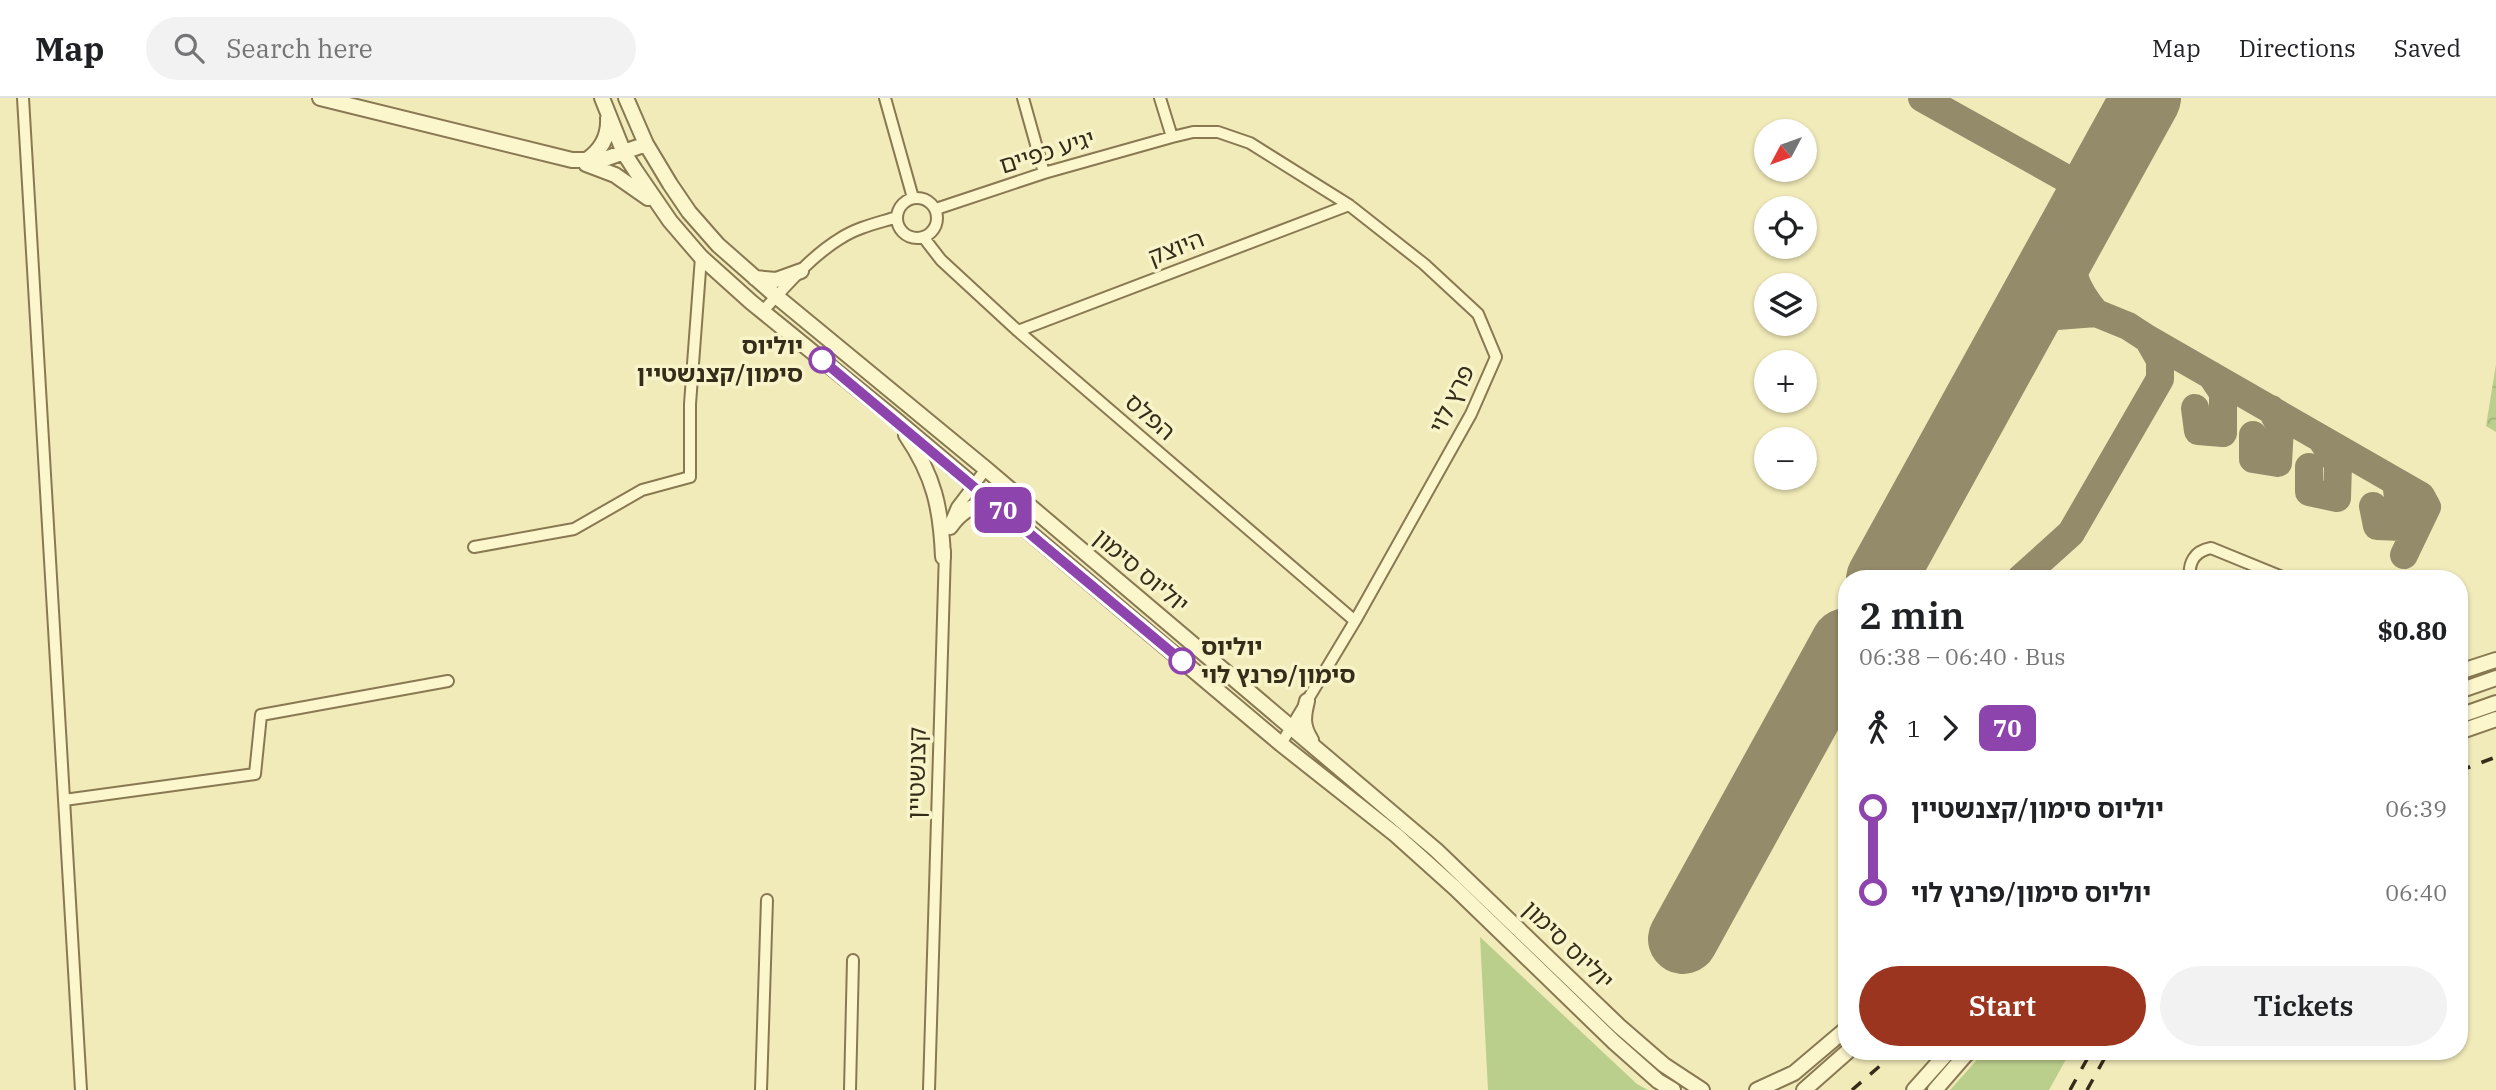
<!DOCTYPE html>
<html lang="en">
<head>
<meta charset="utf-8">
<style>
  :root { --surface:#fff; --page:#f2f2f2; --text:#202124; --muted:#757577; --line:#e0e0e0; --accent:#9b351f }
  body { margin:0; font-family:"IBM Plex Serif","Noto Sans Hebrew",serif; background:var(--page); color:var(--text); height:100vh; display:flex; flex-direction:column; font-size:26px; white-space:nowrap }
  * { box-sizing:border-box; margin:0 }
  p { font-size:23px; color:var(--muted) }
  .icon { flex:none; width:38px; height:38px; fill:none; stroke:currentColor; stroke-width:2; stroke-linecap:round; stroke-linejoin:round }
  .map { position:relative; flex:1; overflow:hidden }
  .sheet { position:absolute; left:1838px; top:472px; width:630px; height:490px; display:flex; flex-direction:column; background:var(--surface); border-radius:28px; box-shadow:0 2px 5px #0004 }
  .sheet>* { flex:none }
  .badge { padding:0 14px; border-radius:10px; font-size:24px; line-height:46px }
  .needle { width:46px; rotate:229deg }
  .controls { position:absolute; left:1754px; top:21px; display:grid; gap:14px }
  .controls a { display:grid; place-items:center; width:63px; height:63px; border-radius:50%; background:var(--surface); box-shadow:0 2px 5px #0004; font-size:35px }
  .map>.badge { position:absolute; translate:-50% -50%; box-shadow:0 0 0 4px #fff }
  .legs { display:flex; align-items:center; gap:10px; height:77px; padding:0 21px; font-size:23px }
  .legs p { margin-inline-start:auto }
  .head { display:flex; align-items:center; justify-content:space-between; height:119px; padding:0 21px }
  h1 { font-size:38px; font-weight:600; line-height:52px }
  .primary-button { display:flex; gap:14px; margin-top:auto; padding:14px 21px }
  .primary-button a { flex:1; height:80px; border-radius:42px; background:var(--accent); color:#fff; font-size:28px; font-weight:600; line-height:80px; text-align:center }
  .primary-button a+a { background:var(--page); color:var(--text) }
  ul { padding:0 21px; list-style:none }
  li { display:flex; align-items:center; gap:24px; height:84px; font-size:26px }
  li i { display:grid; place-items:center; width:10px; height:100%; margin:0 9px; background:currentColor }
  li i::after { content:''; width:18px; height:18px; margin:-9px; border:5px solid; border-radius:50%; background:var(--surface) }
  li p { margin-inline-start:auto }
  li:first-child i { background:linear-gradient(#0000 50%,currentColor 0) }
  li:last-child i { background:linear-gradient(currentColor 50%,#0000 0) }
  header { display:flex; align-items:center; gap:42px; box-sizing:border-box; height:98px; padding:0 35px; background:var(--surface); border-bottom:2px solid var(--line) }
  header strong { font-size:33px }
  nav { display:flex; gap:38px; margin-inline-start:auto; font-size:24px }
  .search { width:490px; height:63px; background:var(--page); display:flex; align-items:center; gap:18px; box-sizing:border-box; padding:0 24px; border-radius:38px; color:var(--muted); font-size:26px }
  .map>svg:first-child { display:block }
  .grass { fill:#bbcf8d }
  .forest { fill:url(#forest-crowns) }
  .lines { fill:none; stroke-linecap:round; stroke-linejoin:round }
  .taxiway { stroke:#938b69; stroke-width:28 }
  .runway { stroke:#938b69; stroke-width:70 }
  .minor-casing { stroke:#887953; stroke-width:14 }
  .tertiary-casing { stroke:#887953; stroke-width:18 }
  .minor { stroke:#fbf6cc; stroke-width:10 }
  .tertiary { stroke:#fbf6cc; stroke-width:14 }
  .rail { stroke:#352c19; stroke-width:3.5; stroke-dasharray:12 12; stroke-linecap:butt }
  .line-1-casing { stroke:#fff; stroke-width:16 }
  .line-1 { stroke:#8e44ad; stroke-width:10 }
  .stop-1-dot { fill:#fff; stroke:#8e44ad; stroke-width:3.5 }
  .labels { text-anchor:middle; stroke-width:7; stroke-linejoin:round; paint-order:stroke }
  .street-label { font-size:24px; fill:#352c19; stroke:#f8f3c9 }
  .stop-label { font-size:24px; font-weight:bold; fill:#352c19; stroke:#f8f3c9; text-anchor:end }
</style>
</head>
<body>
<header>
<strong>Map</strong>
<div class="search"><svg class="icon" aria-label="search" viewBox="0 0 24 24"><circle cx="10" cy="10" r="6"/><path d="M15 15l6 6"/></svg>Search here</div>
<nav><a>Map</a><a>Directions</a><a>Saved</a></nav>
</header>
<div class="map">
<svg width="2496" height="992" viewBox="0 0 2496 992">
  <defs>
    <pattern id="forest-crowns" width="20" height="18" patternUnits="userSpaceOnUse" patternTransform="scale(1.75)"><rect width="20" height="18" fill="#bbcf8d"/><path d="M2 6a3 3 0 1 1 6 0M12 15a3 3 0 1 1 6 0" fill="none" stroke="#a1b279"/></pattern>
  </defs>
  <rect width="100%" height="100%" fill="#f1eab9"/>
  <path class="grass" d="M1480,839L1637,986L1648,992H1488Z
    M1984,954H2070L2049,992H1950Z"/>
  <path class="forest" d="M2496,266V334L2486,328Z"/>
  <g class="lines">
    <path class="taxiway" d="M1922,0L2094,96
      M2128,0L2142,8
      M2070,138C2070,172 2073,188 2096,215
      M2148,241L2421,398L2427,409L2404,457
      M2013,242L2035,225L2057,218L2096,215L2128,228L2148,241L2160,262V281L2071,435L2020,481
      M2195,310L2198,333L2223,335V295L2211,277
      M2253,337V361L2278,365L2280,328L2271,311
      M2309,369V394L2337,400L2338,366L2321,341
      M2373,408L2377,428L2402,429L2396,384"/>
    <path class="runway" d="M1881,481L2146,0
      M1683,841L1846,545"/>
    <defs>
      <path id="minor" d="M23,0L81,992
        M885,0L913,100
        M1023,0L1044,75
        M1160,0L1172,39
        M897 120a20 20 0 1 1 40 0a20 20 0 1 1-40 0Z
        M936,111L1044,75L1172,39L1193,34H1218L1250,45L1349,107L1424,166L1478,216L1496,259L1471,316L1355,523L1281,646
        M924,140L941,162L1018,233L1355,523
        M762,214C786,188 811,158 841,140C858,129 878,125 897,119
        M1018,233L1349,107
        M951,423L957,409L986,371
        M474,449L574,431L642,392L690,379V306L701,159
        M2190,481C2188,465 2194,453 2211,450L2287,481
        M64,702L255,676L261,617L448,583
        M761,992L767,802
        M850,992L853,862
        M929,992L945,453"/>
      <path id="tertiary" d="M320,0L572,62H602L646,46
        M602,0L624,55L635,72L670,123L701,159L751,204L896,322L1281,646L1396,737L1455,790L1614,944L1658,983L1673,992
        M626,0L646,46L670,86L689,114L718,147L776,198L986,371L1436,752L1619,928L1664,967L1702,992
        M585,63C601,53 609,38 608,20
        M586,66L615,77L648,100
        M755,180L776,182L801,173
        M906,337C934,378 941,410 943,459
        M950,429C962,412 978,402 999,409
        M2459,574L2496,562
        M2459,593L2496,580
        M1307,603C1303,619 1302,628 1311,642
        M2459,618L2496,605
        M2459,634L2496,621
        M1757,992L1794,975L1846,931
        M1804,992L1847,954
        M1914,992L1948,954
        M1935,992L1968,954"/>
    </defs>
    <use href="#minor" class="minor-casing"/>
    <use href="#tertiary" class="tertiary-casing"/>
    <use href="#minor" class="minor"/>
    <use href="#tertiary" class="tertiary"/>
    <path class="rail" d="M2459,673L2496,659
      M1852,992L1896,954
      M2070,992L2091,954
      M2087,992L2108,954"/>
  </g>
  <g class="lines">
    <defs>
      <path id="line-1" d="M822,262L1182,563"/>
    </defs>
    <use href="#line-1" class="line-1-casing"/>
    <use href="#line-1" class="line-1"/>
  </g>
  <g class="stop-1-dot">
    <circle cx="822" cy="262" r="12"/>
    <circle cx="1182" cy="563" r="12"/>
  </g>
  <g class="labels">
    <g class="street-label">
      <text transform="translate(1047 54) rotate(-17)" y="8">יגיע כפיים</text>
      <text transform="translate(1176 150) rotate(-21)" y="8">היוצק</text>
      <text transform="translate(1452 301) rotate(-64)" y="8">פרץ לוי</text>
      <text transform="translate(1150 319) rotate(41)" y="8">הפלס</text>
      <text transform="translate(1141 473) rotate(40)" y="8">יוליוס סימון</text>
      <text transform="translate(917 675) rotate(-89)" y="8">קצנשטיין</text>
      <text transform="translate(1568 847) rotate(44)" y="8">יוליוס סימון</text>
    </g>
    <g class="stop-label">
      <text x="803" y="256">יוליוס<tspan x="803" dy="28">סימון/קצנשטיין</tspan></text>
      <text x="1201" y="557" text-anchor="start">יוליוס<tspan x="1201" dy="28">סימון/פרנץ לוי</tspan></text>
    </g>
  </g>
</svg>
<div class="controls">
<a><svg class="needle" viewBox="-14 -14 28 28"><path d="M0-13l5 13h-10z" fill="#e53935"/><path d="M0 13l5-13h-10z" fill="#757577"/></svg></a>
<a><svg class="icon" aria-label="locate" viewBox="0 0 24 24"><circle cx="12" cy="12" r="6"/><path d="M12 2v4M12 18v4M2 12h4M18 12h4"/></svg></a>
<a><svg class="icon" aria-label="layers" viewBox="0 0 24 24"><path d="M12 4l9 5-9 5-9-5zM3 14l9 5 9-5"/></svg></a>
<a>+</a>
<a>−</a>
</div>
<b class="badge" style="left:1003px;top:412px;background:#8e44ad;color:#fff">70</b>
<section class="sheet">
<div class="head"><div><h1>2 min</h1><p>06:38 – 06:40 · Bus</p></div><b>$0.80</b></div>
<div class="legs"><svg class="icon" aria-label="walk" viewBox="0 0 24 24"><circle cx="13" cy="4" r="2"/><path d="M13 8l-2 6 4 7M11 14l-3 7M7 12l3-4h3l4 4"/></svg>1<svg class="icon" aria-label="forward" viewBox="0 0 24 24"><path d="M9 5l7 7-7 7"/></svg><b class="badge" style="background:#8e44ad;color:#fff">70</b></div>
<ul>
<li><i style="color:#8e44ad"></i><b>יוליוס סימון/קצנשטיין</b><p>06:39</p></li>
<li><i style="color:#8e44ad"></i><b>יוליוס סימון/פרנץ לוי</b><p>06:40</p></li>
</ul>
<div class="primary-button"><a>Start</a><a>Tickets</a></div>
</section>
</div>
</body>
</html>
